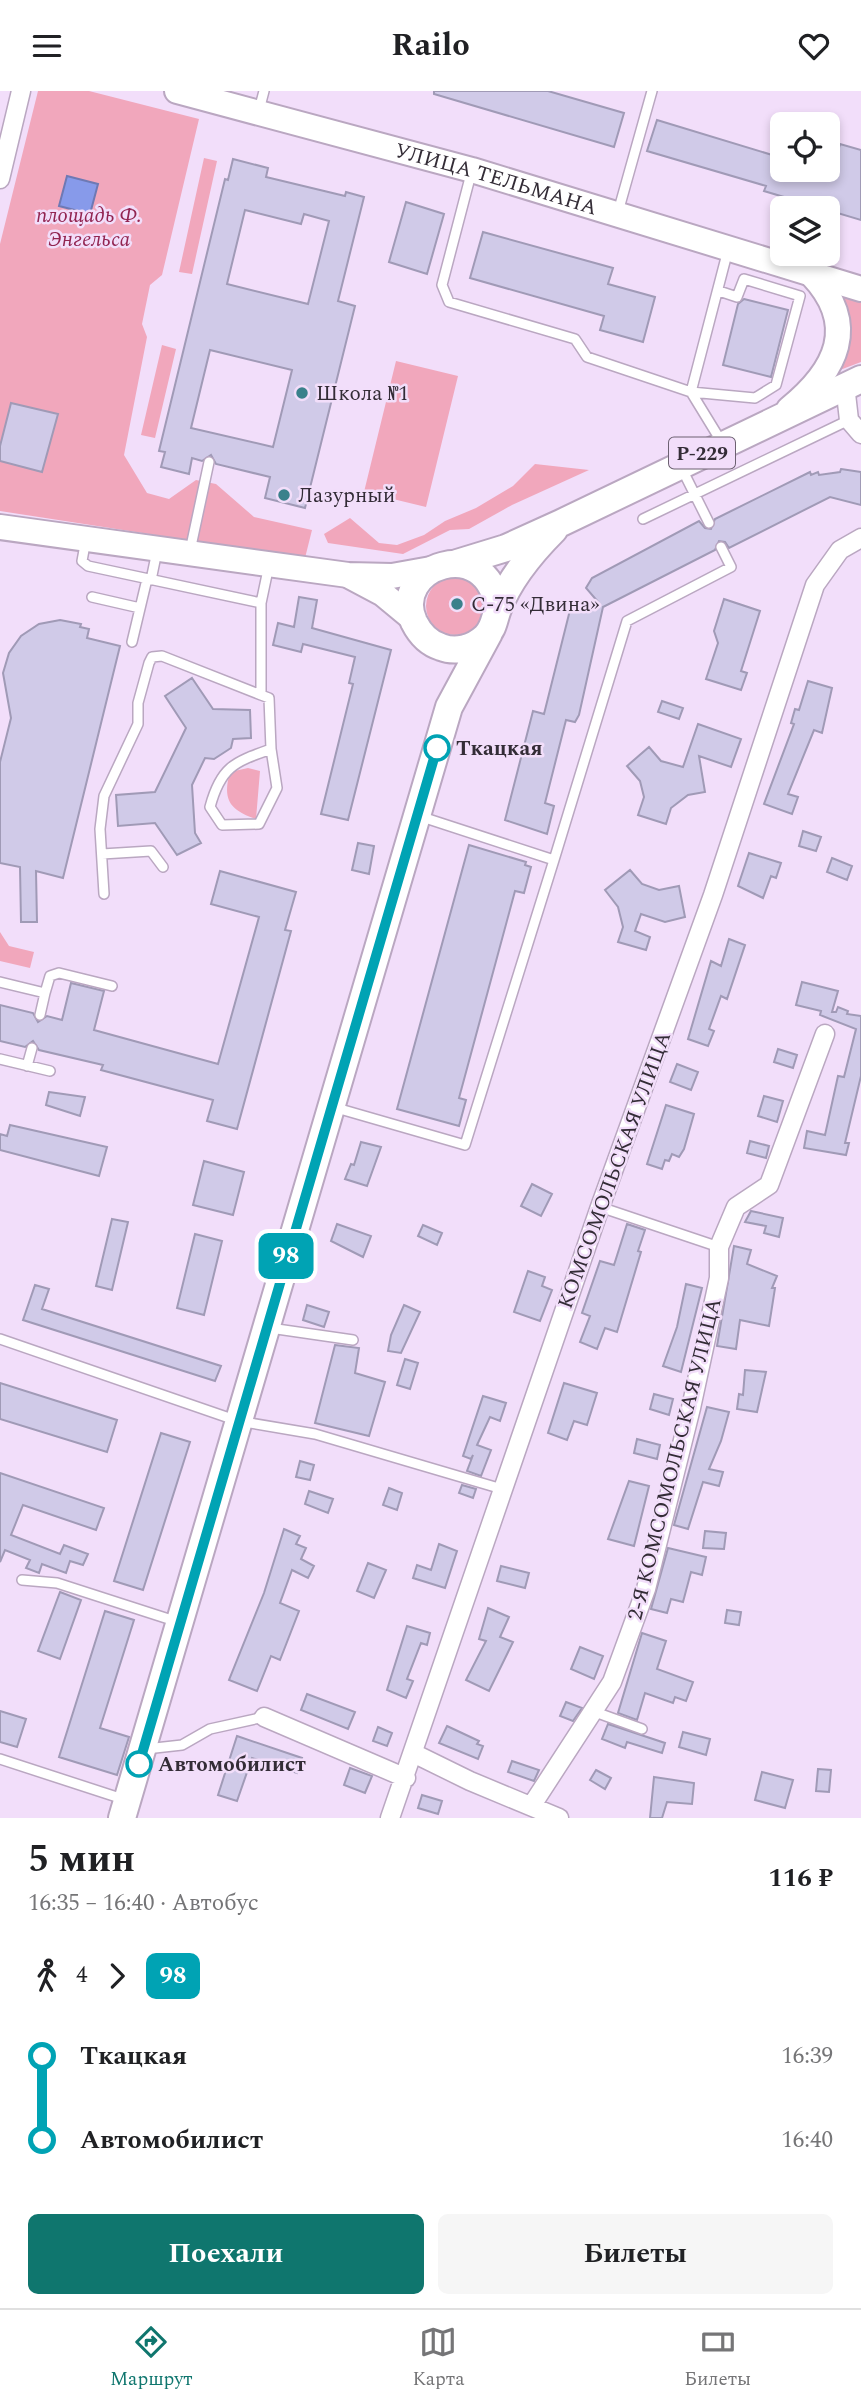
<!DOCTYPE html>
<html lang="ru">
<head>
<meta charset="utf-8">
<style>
  :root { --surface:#fff; --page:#f6f6f6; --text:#202124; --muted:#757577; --line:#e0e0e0; --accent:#0f766e }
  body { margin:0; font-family:Spectral,serif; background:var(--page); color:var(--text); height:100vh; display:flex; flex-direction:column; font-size:26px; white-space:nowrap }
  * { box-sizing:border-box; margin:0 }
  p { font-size:23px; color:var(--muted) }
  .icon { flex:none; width:38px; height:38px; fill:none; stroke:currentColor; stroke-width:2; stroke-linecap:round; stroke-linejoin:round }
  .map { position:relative; height:1727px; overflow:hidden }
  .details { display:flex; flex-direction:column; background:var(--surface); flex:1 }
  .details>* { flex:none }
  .badge { padding:0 14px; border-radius:10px; font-size:24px; line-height:46px }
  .fabs { position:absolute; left:770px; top:21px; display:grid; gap:14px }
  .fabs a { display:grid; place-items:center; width:70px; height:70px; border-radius:10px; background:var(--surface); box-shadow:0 4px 10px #0003; font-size:35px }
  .map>.badge { position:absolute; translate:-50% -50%; box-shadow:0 0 0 4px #fff }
  .legs { display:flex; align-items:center; gap:10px; height:77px; padding:0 28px; font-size:23px }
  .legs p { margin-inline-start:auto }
  .headline { display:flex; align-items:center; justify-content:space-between; height:119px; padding:0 28px }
  h1 { font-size:38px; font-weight:700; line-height:52px }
  .cta { display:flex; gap:14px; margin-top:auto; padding:14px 28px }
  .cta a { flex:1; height:80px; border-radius:10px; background:var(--accent); color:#fff; font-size:28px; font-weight:700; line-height:80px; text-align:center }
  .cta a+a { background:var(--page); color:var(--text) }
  ul { padding:0 28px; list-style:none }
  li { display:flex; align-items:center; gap:24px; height:84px; font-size:26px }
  li i { display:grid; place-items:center; width:10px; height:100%; margin:0 9px; background:currentColor }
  li i::after { content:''; width:18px; height:18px; margin:-9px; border:5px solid; border-radius:50%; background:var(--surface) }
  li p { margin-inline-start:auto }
  li:first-child i { background:linear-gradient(#0000 50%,currentColor 0) }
  li:last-child i { background:linear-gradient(currentColor 50%,#0000 0) }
  header { display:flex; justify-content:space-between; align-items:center; height:91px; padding:0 28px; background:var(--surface); font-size:32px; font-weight:700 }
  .menu { display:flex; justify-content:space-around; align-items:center; height:98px; border-top:2px solid var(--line); background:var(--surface); font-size:19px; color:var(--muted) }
  .menu a { display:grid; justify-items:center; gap:4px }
  .menu .selected { color:var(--accent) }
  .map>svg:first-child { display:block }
  .green { fill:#f1a7bc }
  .water { fill:#879aea; stroke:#6e79b4; stroke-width:2 }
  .building { fill:#d0cae8; stroke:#a09ab6; stroke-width:2; fill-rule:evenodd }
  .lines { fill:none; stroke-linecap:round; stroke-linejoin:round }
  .lane-casing { stroke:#baa7c1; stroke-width:12 }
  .street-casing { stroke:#baa7c1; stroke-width:21 }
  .secondary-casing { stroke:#baa7c1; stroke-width:28 }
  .primary-casing { stroke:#baa7c1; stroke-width:30 }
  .lane { stroke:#fff; stroke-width:9 }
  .street { stroke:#fff; stroke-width:18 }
  .secondary { stroke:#fff; stroke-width:24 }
  .primary { stroke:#fff; stroke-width:26 }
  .line-1-casing { stroke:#fff; stroke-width:16 }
  .line-1 { stroke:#00a3b4; stroke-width:10 }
  .poi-dot { fill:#3a818b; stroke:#f2defa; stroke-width:2.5 }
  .stop-1-dot { fill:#fff; stroke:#00a3b4; stroke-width:3.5 }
  .labels { text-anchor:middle; stroke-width:5; stroke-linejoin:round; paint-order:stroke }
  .shield { fill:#f2defa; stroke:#6c6171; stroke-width:2 }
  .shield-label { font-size:19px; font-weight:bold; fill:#332c36 }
  .street-label { font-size:21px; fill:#332c36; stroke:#f2defa }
  .park-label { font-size:21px; font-style:italic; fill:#922451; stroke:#f2defa }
  .poi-label { font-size:21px; fill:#332c36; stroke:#f2defa; text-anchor:start }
  .stop-label { font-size:21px; font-weight:bold; fill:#332c36; stroke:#f2defa; text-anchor:start }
</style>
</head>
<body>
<header><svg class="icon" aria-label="menu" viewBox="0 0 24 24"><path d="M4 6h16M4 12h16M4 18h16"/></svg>Railo<svg class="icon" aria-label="heart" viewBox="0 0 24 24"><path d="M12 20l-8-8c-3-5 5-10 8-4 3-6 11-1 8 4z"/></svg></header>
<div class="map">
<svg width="861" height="1727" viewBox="0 0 861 1727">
  <rect width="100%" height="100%" fill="#f2defa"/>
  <path class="green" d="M38,0H89L199,28L162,184L150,194L142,233L147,246L124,364L147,402L169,408L196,389L216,393L254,426L312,439L305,467L0,420V153Z
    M204,67L217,70L192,183L179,181Z
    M841,202L861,210V271L832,282L847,221Z
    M162,254L176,258L155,347L141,344Z
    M396,270L458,285L426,416L364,401Z
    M535,373L589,379L512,414L469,438L450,439L403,463L328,452L324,443L350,427L379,452L397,454L424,444L445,430L476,417L513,395Z
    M426 515a29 29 0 1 1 58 0a29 29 0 1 1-58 0Z
    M248,677L260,680L256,728C230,719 222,709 230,681Z
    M0,841L9,855L34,861L30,877L0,870Z"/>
  <path class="water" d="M67,85L98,93L90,123L59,115Z"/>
  <path class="building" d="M434,0H548L624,22L614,56L434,3Z
    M657,29L782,67V79H828V66L836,68L840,53L861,59V129L764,100L766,95L647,60Z
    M233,68L268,77L266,86L345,105L346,101L364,106L338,210L355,215L305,417L265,407L270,386L216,373L211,364L202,370L192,367L189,383L161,376L165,361L159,360L225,88L228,89ZM245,119L301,133L304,123L329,130L308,213L227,193ZM210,259L292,279L273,356L191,337Z
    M406,111L444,123L427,183L389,171Z
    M483,141L613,177L608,193L655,206L643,251L600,239L604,225L470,187Z
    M744,208L788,219L771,286L723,274L738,213Z
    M11,312L58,323L42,381L0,370V355Z
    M841,378L861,381V414L830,406L729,457L725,451L719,450L715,459L603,516L579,624L575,631L566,629L545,712L554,715L547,743L505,729L533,620L544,623L571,515L574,516L575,509L599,512L586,497L592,487L699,430L705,437L711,438L715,428L810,381L811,384L818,381L819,384L840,381Z
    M299,506L317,509L312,537L391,559L348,729L321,723L353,593L349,592L355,566L303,553L301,561L273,554L278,532L294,536Z
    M724,508L760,520L741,580L747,582L741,599L706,588L718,552L714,540Z
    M60,529L81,533L80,536L89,538L87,547L120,555L63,787L36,780L37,831H21L20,776L0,772V671L11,627L3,582L9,562L21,545L39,533Z
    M192,587L213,618L250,619L251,647L233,648L231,657L214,668L205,667L192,694L195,742L201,752L177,764L155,732L118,735L116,704L155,701L186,637L165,605Z
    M808,590L832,597L822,642L814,639L788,703L798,706L792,723L764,713L794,633L791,632L795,618L799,619Z
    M662,610L683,617L679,628L658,621Z
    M698,633L741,648L731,676L699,665L705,701L688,704L671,717L666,733L638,724L644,706L640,690L627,675L649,656L661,670L683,676Z
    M803,740L821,746L816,760L799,755Z
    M358,752L374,755L369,783L352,779Z
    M469,754L526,771L525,774L531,776L524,802L515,800L459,1007L466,1009L459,1035L397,1018Z
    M749,762L781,772L776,787L771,785L763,807L738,795Z
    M832,767L852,775L847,789L827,781Z
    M630,779L642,793L659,799L679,795L685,826L665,831L641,823L635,840L650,846L646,859L618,851L623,836L618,816L605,799Z
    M220,780L296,801L285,839L291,840L237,1038L207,1030L213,1009L101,979L103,974L39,959L33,950L25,956L0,950V914L33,922L38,931L47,925L62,929L71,892L104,900L94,939L218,973L259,826L211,813Z
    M729,848L745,854L727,908L721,905L709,938L714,940L708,955L688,948L711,870L721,875Z
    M802,891L838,900L832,921H836L838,916L848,920L847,923L861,925V985L845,1052H849L846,1064L804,1057L807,1040L825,1044L838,985L844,986L856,938L820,924L821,920L796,914Z
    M778,958L797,964L793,977L774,971Z
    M677,973L698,981L691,999L670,991Z
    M49,1001L85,1006L80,1025L46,1014Z
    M764,1005L783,1010L777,1031L758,1025Z
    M666,1014L694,1023L684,1058L679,1066L672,1063L669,1070L665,1069L662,1078L647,1073Z
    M10,1034L107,1056L99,1085L0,1059V1043L7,1045Z
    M750,1050L769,1055L766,1067L747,1062Z
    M361,1051L381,1056L367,1095L345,1088L351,1073L354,1074Z
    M204,1070L244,1081L233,1124L193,1114Z
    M532,1093L552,1103L541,1125L521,1115Z
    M751,1120L783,1127L779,1146L764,1142L766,1135L745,1131Z
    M112,1128L128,1131L112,1199L96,1195Z
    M337,1133L371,1145L363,1166L331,1150Z
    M627,1133L645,1139L638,1160L641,1161L617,1241L605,1237L597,1258L580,1251L590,1225L582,1222L600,1170L614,1174Z
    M423,1134L442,1142L437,1154L418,1145Z
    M195,1143L222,1150L204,1224L177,1217Z
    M734,1155L751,1159L747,1173L777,1185L772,1197H775L769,1235L740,1229L736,1258L717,1255Z
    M528,1180L545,1186L542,1195L552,1199L540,1230L514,1221Z
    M686,1193L702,1197L681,1281L663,1275L677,1236Z
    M35,1194L49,1198L42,1218L221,1275L215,1290L23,1229Z
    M307,1214L329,1221L324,1236L303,1229Z
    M404,1214L420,1221L401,1262L388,1260L391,1244Z
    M335,1254L359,1257L355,1282L385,1291L369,1345L315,1332Z
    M405,1268L418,1272L410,1298L397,1294Z
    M745,1279L766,1281L757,1321L737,1318L739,1303L743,1304Z
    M0,1292L117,1329L107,1361L0,1328Z
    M564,1292L597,1302L587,1334L574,1330L567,1349L548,1342Z
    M654,1303L673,1308L669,1324L650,1318Z
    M483,1305L506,1312L500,1330L490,1326L477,1354L491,1359L481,1385L467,1380L473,1364L471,1368L463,1365Z
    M707,1316L729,1321L721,1350L709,1378L723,1381L719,1395L703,1391L688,1438L674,1434Z
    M161,1342L190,1351L143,1499L114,1490Z
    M637,1348L660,1354L657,1368L634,1362Z
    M300,1370L314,1374L310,1389L296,1386Z
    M0,1382L104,1417L96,1439L23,1414L11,1444L60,1463L64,1454L88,1463L83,1474L70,1470L66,1482L42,1473L39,1482L26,1477L30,1469L5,1459L0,1471Z
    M629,1390L649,1395L634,1455L608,1448Z
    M462,1394L476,1398L473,1407L459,1402Z
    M389,1397L402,1402L397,1419L383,1414Z
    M309,1400L333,1408L328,1422L305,1413Z
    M284,1438L300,1445L296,1453L306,1457L301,1468L314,1475L308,1487L292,1479L280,1512L299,1520L280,1569L271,1565L257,1600L229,1589L264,1502Z
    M705,1440L726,1442L724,1458L703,1457Z
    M439,1453L457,1460L445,1497L413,1487L417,1474L431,1479Z
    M668,1457L706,1466L702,1484L691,1481L683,1511L671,1508L667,1522L651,1518Z
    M368,1472L386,1479L374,1507L357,1500Z
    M501,1475L529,1482L525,1497L497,1490Z
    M60,1501L81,1509L60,1568L38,1560Z
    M488,1517L509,1526L500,1546L513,1551L489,1600L466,1589L486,1550L479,1548Z
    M727,1519L741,1521L739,1534L725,1532Z
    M105,1520L134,1529L100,1637L129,1646L117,1684L59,1666Z
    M407,1535L430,1542L427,1554L421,1552L407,1588L413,1590L406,1607L387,1599Z
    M642,1542L666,1550L657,1578L693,1591L686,1610L675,1606L673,1612L645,1602L637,1629L618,1622Z
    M580,1556L603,1565L594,1588L571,1578Z
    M307,1603L355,1621L348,1638L301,1619Z
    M566,1611L582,1617L573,1630L560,1625Z
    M0,1620L26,1628L17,1656L0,1651Z
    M608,1633L665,1652L662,1662L627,1651L625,1657L602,1648Z
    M447,1635L479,1650L477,1653L483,1655L478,1668L439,1652Z
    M378,1636L392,1642L387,1655L373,1650Z
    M683,1641L710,1648L706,1664L679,1656Z
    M237,1645L302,1667L297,1682L252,1667L237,1710L218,1704Z
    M512,1670L539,1679L534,1690L508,1681Z
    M350,1677L372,1685L365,1702L344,1694Z
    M818,1678L831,1679L829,1701L816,1700Z
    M596,1679L611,1687L605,1698L590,1689Z
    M762,1681L793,1689L785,1717L755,1709Z
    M654,1686L694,1692L692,1713L667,1711L662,1727H650Z
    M422,1704L442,1710L438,1723L418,1717Z"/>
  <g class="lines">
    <defs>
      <path id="lane" d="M259,19L264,0
        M472,79L442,194L449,211L575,248L587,266L691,301L721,350
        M618,121L652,0
        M719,200L737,206L744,188L800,205L776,294L755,307L691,301L728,159
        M682,378L709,432
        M643,428L849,329
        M86,448L82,470L88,475L261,512
        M190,460L209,371
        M151,489L157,460
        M92,506L140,517
        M132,551L147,488
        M261,604L269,607L271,658C235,671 221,675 210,716L222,734L259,733L277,697L271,658
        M102,763L151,760L163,776
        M554,769L627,530L731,476L721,456
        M104,803L100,738L104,705L138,633V612L149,572L152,566L162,565L261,604V512L269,474
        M0,891L45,902L50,885L59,882L112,895
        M40,924L45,902
        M0,968L50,980
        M27,975L32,957
        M333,1016L465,1054L554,769L419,725
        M600,1116L719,1156
        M270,1237L353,1249
        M0,1248L238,1330L315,1343L502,1398
        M22,1489L57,1492L178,1531
        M595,1621L642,1638
        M146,1658L182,1654L210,1638L264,1626
        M0,1668L126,1709"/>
      <path id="street" d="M0,88L21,0
        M845,294L849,329L861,343
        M264,1626L406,1687
        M413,1662L470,1690L559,1727
        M532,1714L612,1591L646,1498L691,1317L719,1187V1156L736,1116L769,1094L825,943
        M390,1727L600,1116L713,804L815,494L840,459L861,447"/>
      <g id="secondary">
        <path id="s1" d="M177,0L472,79L861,198"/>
        <path d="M789,318C837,279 859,234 812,184"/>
        <path d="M0,436L348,484L392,485L431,478"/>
        <path d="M351,486L383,503L412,527"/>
      </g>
      <path id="primary" d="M457,472L506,457L561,432L861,288
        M498,518C488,440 389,476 414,531C420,543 428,552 441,556C456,562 473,557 485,546C494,538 494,528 498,518C509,489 532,461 554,439
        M122,1727L449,616L489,542"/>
    </defs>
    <use href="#lane" class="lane-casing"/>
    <use href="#street" class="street-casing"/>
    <use href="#secondary" class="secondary-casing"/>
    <use href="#primary" class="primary-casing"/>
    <use href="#lane" class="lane"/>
    <use href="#street" class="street"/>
    <use href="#secondary" class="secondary"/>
    <use href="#primary" class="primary"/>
  </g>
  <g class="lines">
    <defs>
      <path id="line-1" d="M139,1673L437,657"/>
    </defs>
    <use href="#line-1" class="line-1-casing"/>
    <use href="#line-1" class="line-1"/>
  </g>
  <g class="poi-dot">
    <circle cx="302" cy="302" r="7"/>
    <circle cx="284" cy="404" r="7"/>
    <circle cx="457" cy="513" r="7"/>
  </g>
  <g class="stop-1-dot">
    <circle cx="437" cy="657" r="12"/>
    <circle cx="139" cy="1673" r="12"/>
  </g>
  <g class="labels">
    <rect class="shield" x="669" y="346.5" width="66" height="31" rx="5"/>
    <g class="shield-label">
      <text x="702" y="369">Р-229</text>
    </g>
    <g class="street-label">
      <text dy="7" stroke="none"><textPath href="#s1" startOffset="331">УЛИЦА ТЕЛЬМАНА</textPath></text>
      <text transform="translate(614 1079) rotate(-70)" y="7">КОМСОМОЛЬСКАЯ УЛИЦА</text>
      <text transform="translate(674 1368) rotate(-76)" y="7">2-Я КОМСОМОЛЬСКАЯ УЛИЦА</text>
    </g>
    <g class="park-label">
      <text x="89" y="131">площадь Ф.<tspan x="89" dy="24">Энгельса</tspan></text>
    </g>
    <g class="poi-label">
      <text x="316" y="309">Школа №1</text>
      <text x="298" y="411">Лазурный</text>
      <text x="471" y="520">С-75 «Двина»</text>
    </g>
    <g class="stop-label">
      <text x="456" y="664">Ткацкая</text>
      <text x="158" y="1680">Автомобилист</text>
    </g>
  </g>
</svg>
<div class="fabs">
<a><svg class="icon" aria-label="locate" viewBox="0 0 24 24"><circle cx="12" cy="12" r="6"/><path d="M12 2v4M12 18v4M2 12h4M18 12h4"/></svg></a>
<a><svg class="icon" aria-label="layers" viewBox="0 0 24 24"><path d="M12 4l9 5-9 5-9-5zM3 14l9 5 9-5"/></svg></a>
</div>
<b class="badge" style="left:286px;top:1165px;background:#00a3b4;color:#fff">98</b>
</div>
<section class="details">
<div class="headline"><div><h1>5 мин</h1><p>16:35 – 16:40 · Автобус</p></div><b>116 ₽</b></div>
<div class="legs"><svg class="icon" aria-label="walk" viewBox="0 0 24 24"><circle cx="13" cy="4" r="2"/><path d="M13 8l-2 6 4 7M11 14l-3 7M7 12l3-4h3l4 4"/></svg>4<svg class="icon" aria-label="forward" viewBox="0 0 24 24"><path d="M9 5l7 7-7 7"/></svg><b class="badge" style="background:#00a3b4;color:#fff">98</b></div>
<ul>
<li><i style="color:#00a3b4"></i><b>Ткацкая</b><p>16:39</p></li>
<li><i style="color:#00a3b4"></i><b>Автомобилист</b><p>16:40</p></li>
</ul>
<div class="cta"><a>Поехали</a><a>Билеты</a></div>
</section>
<nav class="menu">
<a class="selected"><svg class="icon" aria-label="directions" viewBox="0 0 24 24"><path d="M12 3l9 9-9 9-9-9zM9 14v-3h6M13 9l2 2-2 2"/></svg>Маршрут</a>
<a><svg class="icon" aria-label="map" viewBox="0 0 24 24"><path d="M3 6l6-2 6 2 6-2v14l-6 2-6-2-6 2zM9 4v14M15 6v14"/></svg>Карта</a>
<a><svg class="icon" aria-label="tickets" viewBox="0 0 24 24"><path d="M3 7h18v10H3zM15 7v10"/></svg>Билеты</a>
</nav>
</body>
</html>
